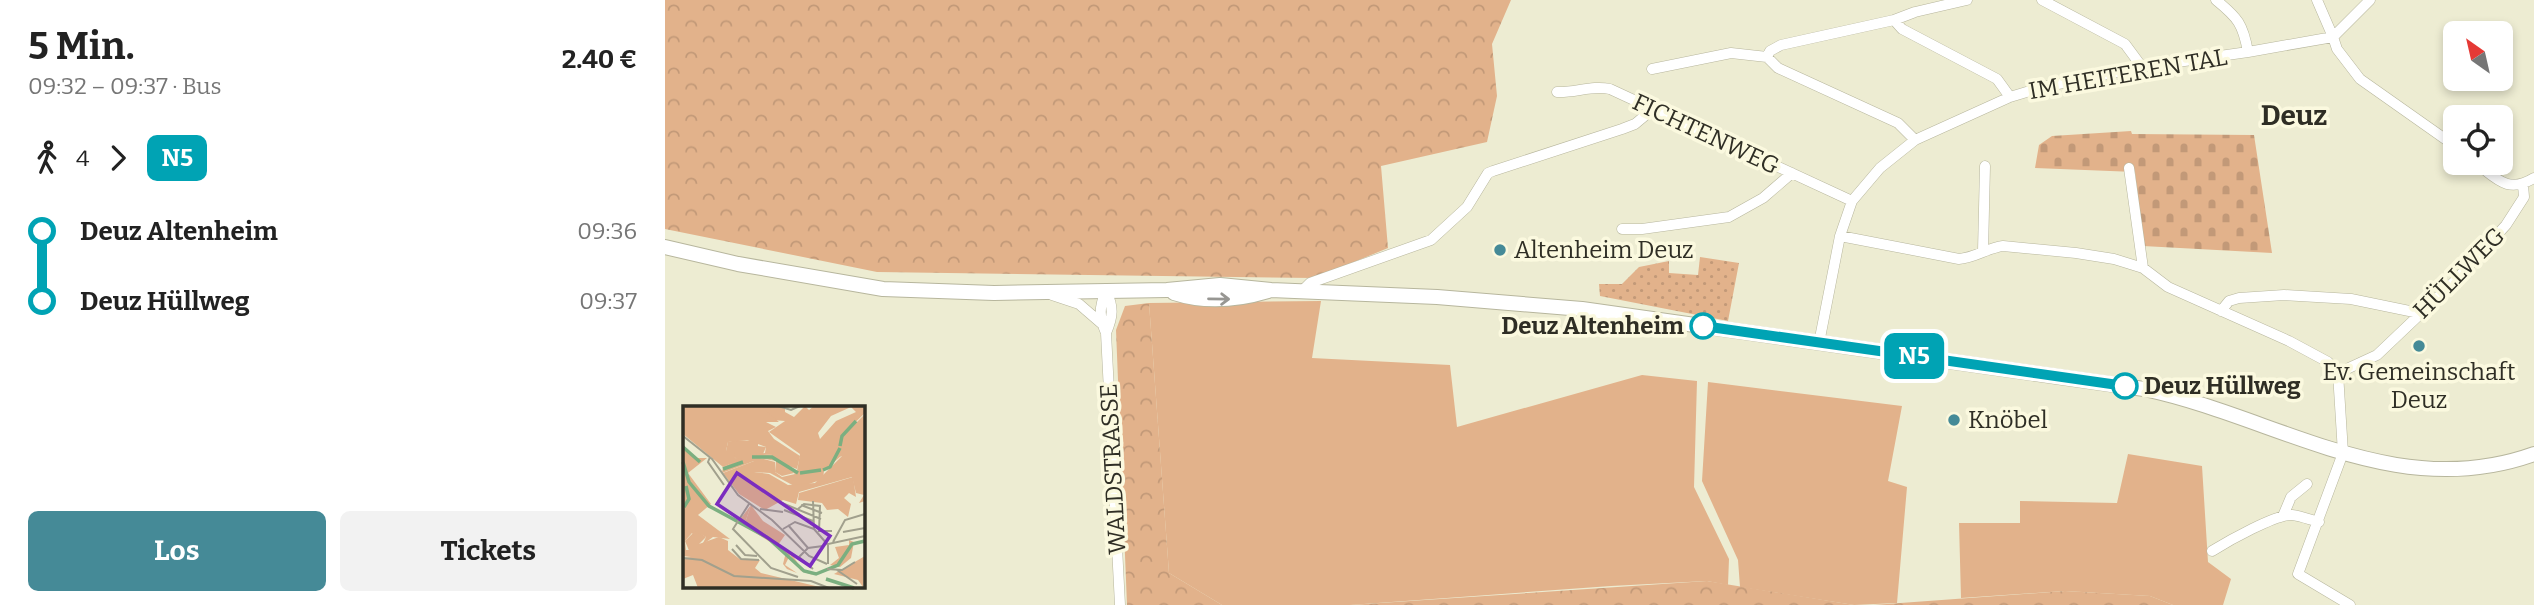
<!DOCTYPE html>
<html lang="de">
<head>
<meta charset="utf-8">
<style>
  :root { --surface:#fff; --page:#f2f2f2; --text:#222; --muted:#767676; --accent:#458a97 }
  body { margin:0; font-family:Bitter,serif; background:var(--page); color:var(--text); height:100vh; display:flex; flex-direction:column; font-size:26px; white-space:nowrap }
  * { box-sizing:border-box; margin:0 }
  p { font-size:23px; color:var(--muted) }
  .icon { flex:none; width:38px; height:38px; fill:none; stroke:currentColor; stroke-width:2; stroke-linecap:round; stroke-linejoin:round }
  .map { position:relative; flex:1; overflow:hidden }
  .side { display:flex; flex-direction:column; background:var(--surface); width:665px }
  .side>* { flex:none }
  .badge { padding:0 14px; border-radius:10px; font-size:24px; line-height:46px }
  .needle { width:46px; rotate:326deg }
  .buttons { position:absolute; left:1778px; top:21px; display:grid; gap:14px }
  .buttons a { display:grid; place-items:center; width:70px; height:70px; border-radius:10px; background:var(--surface); box-shadow:0 4px 10px #0003; font-size:35px }
  .map>.badge { position:absolute; translate:-50% -50%; box-shadow:0 0 0 4px #fff }
  .legs { display:flex; align-items:center; gap:10px; height:77px; padding:0 28px; font-size:23px }
  .legs p { margin-inline-start:auto }
  .summary { display:flex; align-items:center; justify-content:space-between; height:119px; padding:0 28px }
  h1 { font-size:38px; font-weight:700; line-height:52px }
  .primary-button { display:flex; gap:14px; margin-top:auto; padding:14px 28px }
  .primary-button a { flex:1; height:80px; border-radius:10px; background:var(--accent); color:#fff; font-size:28px; font-weight:700; line-height:80px; text-align:center }
  .primary-button a+a { background:var(--page); color:var(--text) }
  ul { padding:0 28px; list-style:none }
  li { display:flex; align-items:center; gap:24px; height:70px; font-size:26px }
  li i { display:grid; place-items:center; width:10px; height:100%; margin:0 9px; background:currentColor }
  li i::after { content:''; width:18px; height:18px; margin:-9px; border:5px solid; border-radius:50%; background:var(--surface) }
  li p { margin-inline-start:auto }
  li:first-child i { background:linear-gradient(#0000 50%,currentColor 0) }
  li:last-child i { background:linear-gradient(currentColor 50%,#0000 0) }
  main { display:flex; flex:1; min-height:0 }
  .map>svg:first-child { display:block }
  .grass { fill:#e2b28b }
  .forest { fill:url(#forest-crowns) }
  .cemetery { fill:url(#cemetery-stones) }
  .garden { fill:url(#garden-dots) }
  .lines { fill:none; stroke-linecap:round; stroke-linejoin:round }
  .minor-casing { stroke:#b7b69d; stroke-width:11 }
  .secondary-casing { stroke:#b7b69d; stroke-width:16 }
  .minor { stroke:#fff; stroke-width:10 }
  .secondary { stroke:#fff; stroke-width:14 }
  .oneway { stroke:#979692 }
  .line-1-casing { stroke:#fff; stroke-width:16 }
  .line-1 { stroke:#00a3b4; stroke-width:10 }
  .poi-dot { fill:#458a97; stroke:#fbf9df; stroke-width:2.5 }
  .stop-1-dot { fill:#fff; stroke:#00a3b4; stroke-width:3.5 }
  .labels { text-anchor:middle; stroke-width:7; stroke-linejoin:round; paint-order:stroke }
  .street-label { font-size:24px; fill:#2f2e25; stroke:#fbf9df }
  .poi-label { font-size:24px; fill:#2f2e25; stroke:#fbf9df; text-anchor:start }
  .stop-label { font-size:24px; font-weight:bold; fill:#2f2e25; stroke:#fbf9df; text-anchor:end }
  .quarter-label { font-size:28px; font-weight:bold; fill:#2f2e25; stroke:#fbf9df }
  .inset-river { fill:none; stroke:#7baf80; stroke-width:3.5 }
  .inset-road { fill:none; stroke:#a1a08d; stroke-width:2 }
  .view { fill:#7b2cbf; fill-opacity:0.15; stroke:#7b2cbf; stroke-width:3.5 }
  .inset-edge { fill:none; stroke:#2f2e25; stroke-width:3.5 }
</style>
</head>
<body>
<main>
<section class="side">
<div class="summary"><div><h1>5 Min.</h1><p>09:32 – 09:37 · Bus</p></div><b>2.40 €</b></div>
<div class="legs"><svg class="icon" aria-label="walk" viewBox="0 0 24 24"><circle cx="13" cy="4" r="2"/><path d="M13 8l-2 6 4 7M11 14l-3 7M7 12l3-4h3l4 4"/></svg>4<svg class="icon" aria-label="forward" viewBox="0 0 24 24"><path d="M9 5l7 7-7 7"/></svg><b class="badge" style="background:#00a3b4;color:#fff">N5</b></div>
<ul>
<li><i style="color:#00a3b4"></i><b>Deuz Altenheim</b><p>09:36</p></li>
<li><i style="color:#00a3b4"></i><b>Deuz Hüllweg</b><p>09:37</p></li>
</ul>
<div class="primary-button"><a>Los</a><a>Tickets</a></div>
</section>
<div class="map">
<svg width="1869" height="605" viewBox="0 0 1869 605">
  <defs>
    <pattern id="forest-crowns" width="20" height="18" patternUnits="userSpaceOnUse" patternTransform="scale(1.75)"><rect width="20" height="18" fill="#e2b28b"/><path d="M2 6a3 3 0 1 1 6 0M12 15a3 3 0 1 1 6 0" fill="none" stroke="#c29978"/></pattern>
    <pattern id="cemetery-stones" width="16" height="16" patternUnits="userSpaceOnUse" patternTransform="scale(1.75)"><rect width="16" height="16" fill="#e2b28b"/><path d="M2 7V4a2 2 0 0 1 4 0v3zM10 15v-3a2 2 0 0 1 4 0v3z" fill="#c29978"/></pattern>
    <pattern id="garden-dots" width="8" height="8" patternUnits="userSpaceOnUse" patternTransform="scale(1.75)"><rect width="8" height="8" fill="#e2b28b"/><path d="M2 2h.1M6 6h.1" fill="none" stroke="#c29978" stroke-width="1.8" stroke-linecap="round"/></pattern>
  </defs>
  <rect width="100%" height="100%" fill="#edecd2"/>
  <path class="grass" d="M656,301L647,358L785,365L792,427L977,375L1032,381L1029,487L1064,559L1063,585L1042,581L946,586L685,605H557L504,573L484,303Z
    M1043,382L1237,406L1223,481L1242,487L1232,603L1189,605L1075,587L1073,560L1037,481Z
    M1463,454L1537,466L1543,562L1566,579L1558,605H1508L1485,596L1400,591L1296,598L1294,523H1355V501L1452,503Z"/>
  <path class="forest" d="M0,0H846L827,44L832,96L822,142L716,166L723,248L650,278L212,272L0,229Z
    M484,303L504,573L557,605H462L451,330L460,306Z
    M1042,581L1189,605H685Z
    M1400,591L1485,596L1508,605H1208Z"/>
  <path class="cemetery" d="M1466,131L1467,134L1589,135L1607,253L1478,246L1470,172L1370,168L1374,145L1387,136Z"/>
  <path class="garden" d="M1035,257L1074,263L1063,321L935,296L934,284H957L974,267L1004,261V273L1033,275Z"/>
  <g class="lines">
    <defs>
      <path id="minor" d="M1377,0L1460,44L1477,67
        M1551,0C1573,18 1578,24 1583,52L1668,37L1672,49L1695,79L1790,146
        M1652,0L1668,37L1705,0
        M1229,20L1237,29L1332,79L1345,97
        M1102,57L1113,68L1233,123L1250,140
        M987,69L1066,53L1102,57L1105,51L1116,45L1229,20L1250,12L1302,0
        M892,92C910,93 927,85 945,89L1187,201
        M1811,163C1832,179 1843,194 1869,178
        M1464,168L1478,268
        M957,229H977L1064,217L1098,198L1127,173
        M1175,236L1294,259C1310,258 1322,248 1338,246L1411,253L1449,259L1478,268L1503,287L1624,341L1663,362L1673,373
        M1318,251L1320,166
        M441,291C434,307 434,317 441,333L455,605
        M637,291L645,283L766,240L802,207L823,173L828,171L957,129L970,124L988,109
        M387,295L414,304L436,323
        M1556,311L1564,301L1574,298L1619,295L1686,299L1754,313
        M441,333C448,317 449,307 441,291
        M1154,343L1175,236L1187,201L1215,168L1250,140L1345,97L1378,87L1477,67L1583,52
        M1618,516L1626,497L1642,484
        M1547,551C1563,541 1611,514 1627,515C1636,516 1646,520 1654,522
        M1685,605L1633,574L1678,453L1673,373L1712,355L1790,281L1841,225L1859,197L1858,185"/>
      <path id="secondary" d="M0,247L73,264L218,289L329,293L502,290L555,285L606,290L772,297L917,309L1479,389C1612,417 1730,504 1869,454
        M509,293C540,303 573,300 603,291"/>
    </defs>
    <use href="#minor" class="minor-casing"/>
    <use href="#secondary" class="secondary-casing"/>
    <use href="#minor" class="minor"/>
    <use href="#secondary" class="secondary"/>
  </g>
  <defs><path id="oneway-shaft" d="M-6 0H5M1.5-3L5.5 0L1.5 3" fill="none" stroke-width="1.6" stroke-linecap="round" stroke-linejoin="round" transform="scale(1.75)"/></defs>
  <use class="oneway" href="#oneway-shaft" transform="translate(554 299) rotate(1)"/>
  <g class="lines">
    <defs>
      <path id="line-1" d="M1038,326L1460,386"/>
    </defs>
    <use href="#line-1" class="line-1-casing"/>
    <use href="#line-1" class="line-1"/>
  </g>
  <g class="poi-dot">
    <circle cx="835" cy="250" r="7"/>
    <circle cx="1754" cy="346" r="7"/>
    <circle cx="1289" cy="420" r="7"/>
  </g>
  <g class="stop-1-dot">
    <circle cx="1038" cy="326" r="12"/>
    <circle cx="1460" cy="386" r="12"/>
  </g>
  <g class="labels">
    <g class="street-label">
      <text transform="translate(1463 74) rotate(-10)" y="8">IM HEITEREN TAL</text>
      <text transform="translate(1041 134) rotate(25)" y="8">FICHTENWEG</text>
      <text transform="translate(1794 273) rotate(-45)" y="8">HÜLLWEG</text>
      <text transform="translate(448 469) rotate(-93)" y="8">WALDSTRASSE</text>
    </g>
    <g class="poi-label">
      <text x="849" y="258">Altenheim Deuz</text>
      <text x="1754" y="380" text-anchor="middle">Ev. Gemeinschaft<tspan x="1754" dy="28">Deuz</tspan></text>
      <text x="1303" y="428">Knöbel</text>
    </g>
    <g class="stop-label">
      <text x="1019" y="334">Deuz Altenheim</text>
      <text x="1479" y="394" text-anchor="start">Deuz Hüllweg</text>
    </g>
    <g class="quarter-label">
      <text x="1629" y="125">Deuz</text>
    </g>
  </g>
  <g transform="translate(18 406)">
    <rect width="182" height="182" fill="#edecd2"/>
    <path d="M77,0H102V6L111,11L122,0L126,4L131,0H182V7L159,29L158,50L141,65L140,73L115,82L87,67L71,66V55L39,67L40,61L55,54L43,45L45,36L53,34L75,35V40L83,41L80,48L90,49L77,52L92,56V66L99,71L112,68L104,61L114,65L117,48L86,26L102,15L89,14ZM168,1L173,6L153,15L137,33L135,27L148,10ZM170,71L173,91L166,87L161,92L168,98L165,111L155,103L144,104L139,97L115,94L116,87ZM68,99L80,115L102,129L95,139L62,117ZM13,124L23,131L16,138L36,131L45,135V144L7,147L2,135ZM166,134L171,136L168,152L157,161L147,159L156,152L152,141L166,139Z" fill="#e2b28b" fill-rule="evenodd"/>
    <path d="M0,0H77L96,16H83L93,21L85,25L91,33L117,50L114,63L103,59L111,67L99,70L92,66L93,55L77,52L90,49L73,48L82,47L83,41L64,34L45,36L43,45H51L52,52L59,53L40,61L0,28ZM182,8V95L176,97L181,89L173,87L169,71L116,86L113,98L100,94L82,104L56,88L40,67L71,55V66L86,68L105,79L132,77L159,50L155,51L160,30ZM0,40L12,52H24L5,67L28,98L15,109L47,133L30,131L19,139L23,131L12,125V131L9,127L2,135L3,144H45L58,154H77L72,162L78,167L141,182H15L10,169L0,173V152L8,151L0,150ZM68,99L62,117L108,147L118,162L130,169L118,165L107,149L102,159L114,167L104,163L100,158L103,146L55,116ZM182,150L180,181L175,174L151,168Z" fill="#e2b28b"/>
    <path class="inset-river" d="M157,40L159,30L173,15M0,41L17,56M69,51H89L115,67M0,56L6,76L26,100L85,132L121,165L133,168L155,159L169,138L182,135M40,63L60,56M140,64L147,61L157,42M117,67L138,64M1,101L6,93L3,80M143,173L171,182"/>
    <path class="inset-road" d="M95,0L108,4L117,0M0,30L29,53L55,89L89,114L126,150L144,158M27,51L25,56L41,79M130,95L131,123L145,139M99,97L138,113M66,98L50,123L88,162L115,171M118,99L139,107M77,103L100,106M115,103L121,98L137,100L136,125H149M101,104L130,115M105,119L125,142M100,123L112,116L131,123M160,126L182,122M150,136L162,114L182,108M53,139L62,149L74,150M49,143L58,153L76,154M0,152L19,154L51,170L128,175L146,182M145,158V138L182,130M130,163L116,151L125,142L140,140M144,163L159,164L172,156M154,164L174,178"/>
    <path class="view" d="M54,67L147,130L127,160L34,98Z"/>
    <rect width="182" height="182" class="inset-edge"/>
  </g>
</svg>
<div class="buttons">
<a><svg class="needle" viewBox="-14 -14 28 28"><path d="M0-13l5 13h-10z" fill="#e53935"/><path d="M0 13l5-13h-10z" fill="#767676"/></svg></a>
<a><svg class="icon" aria-label="locate" viewBox="0 0 24 24"><circle cx="12" cy="12" r="6"/><path d="M12 2v4M12 18v4M2 12h4M18 12h4"/></svg></a>
</div>
<b class="badge" style="left:1249px;top:356px;background:#00a3b4;color:#fff">N5</b>
</div>
</main>
</body>
</html>
